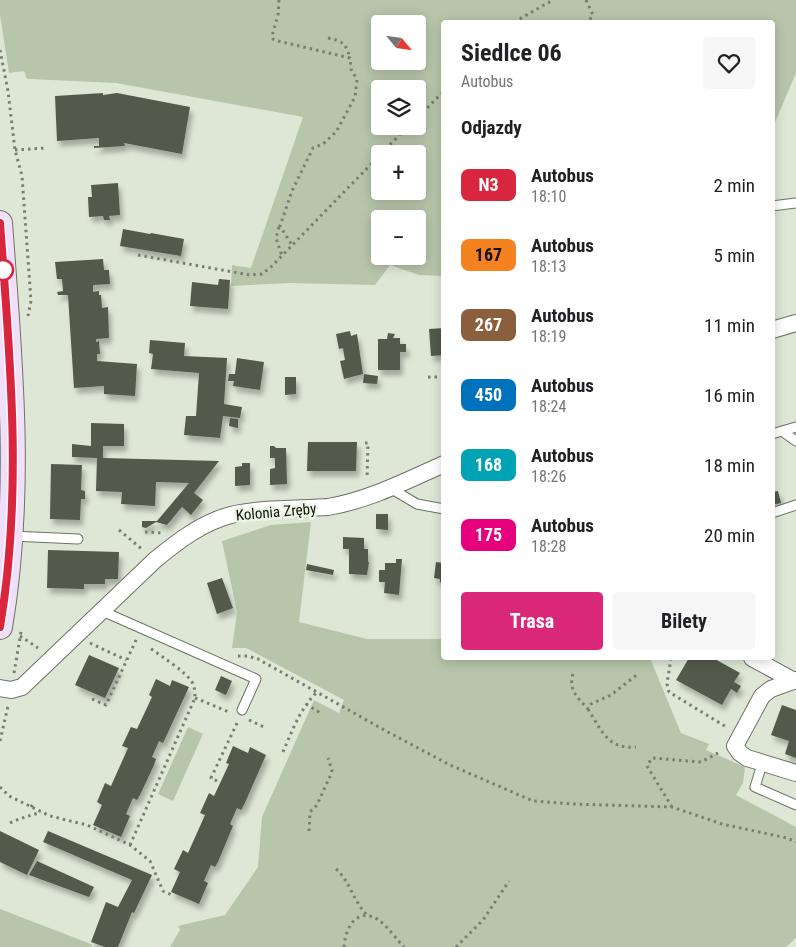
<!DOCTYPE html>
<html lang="pl">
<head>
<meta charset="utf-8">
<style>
  :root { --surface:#fff; --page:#f6f6f6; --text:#202124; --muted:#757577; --accent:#db2777 }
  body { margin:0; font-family:"Roboto Condensed",sans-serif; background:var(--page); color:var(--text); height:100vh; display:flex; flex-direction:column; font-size:19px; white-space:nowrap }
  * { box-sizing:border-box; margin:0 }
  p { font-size:16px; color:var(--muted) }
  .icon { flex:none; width:28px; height:28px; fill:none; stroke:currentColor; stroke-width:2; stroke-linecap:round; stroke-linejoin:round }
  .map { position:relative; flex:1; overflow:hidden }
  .sheet { position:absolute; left:441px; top:20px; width:334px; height:640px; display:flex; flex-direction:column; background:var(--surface); border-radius:5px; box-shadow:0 2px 12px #0003 }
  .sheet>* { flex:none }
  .badge { padding:0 10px; border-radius:8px; font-size:18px; line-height:32px }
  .needle { width:32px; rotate:119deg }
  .buttons { position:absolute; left:371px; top:15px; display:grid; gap:10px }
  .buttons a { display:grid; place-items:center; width:55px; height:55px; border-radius:5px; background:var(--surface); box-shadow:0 2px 12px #0003; font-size:25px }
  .map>.badge { position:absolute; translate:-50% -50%; box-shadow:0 0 0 2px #fff }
  h2 { padding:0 20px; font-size:19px; line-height:45px }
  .round { display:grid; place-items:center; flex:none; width:52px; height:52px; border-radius:5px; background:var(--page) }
  .overview { display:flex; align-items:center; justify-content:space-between; height:85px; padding:0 20px }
  h1 { font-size:24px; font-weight:700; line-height:38px }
  .primary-button { display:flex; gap:10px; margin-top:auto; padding:10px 20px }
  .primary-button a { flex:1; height:58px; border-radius:5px; background:var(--accent); color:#fff; font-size:20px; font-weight:700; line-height:58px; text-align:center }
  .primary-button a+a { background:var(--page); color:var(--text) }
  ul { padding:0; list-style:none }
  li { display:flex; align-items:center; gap:15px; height:70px; padding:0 20px }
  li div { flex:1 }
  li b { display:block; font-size:19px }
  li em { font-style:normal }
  li .badge { min-width:55px; font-weight:700; text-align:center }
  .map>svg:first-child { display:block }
  .green { fill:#b7c6aa; fill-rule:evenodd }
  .building { fill:#525a4c; filter:url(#shadow) }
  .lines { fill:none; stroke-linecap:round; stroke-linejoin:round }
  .lane-casing { stroke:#6b7364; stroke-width:11 }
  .street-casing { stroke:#6b7364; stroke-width:18 }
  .secondary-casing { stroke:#6b7364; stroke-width:26 }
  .path { stroke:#787e72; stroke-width:3; stroke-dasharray:2.5 4; stroke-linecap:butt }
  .lane { stroke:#fff; stroke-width:9 }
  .street { stroke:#fff; stroke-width:16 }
  .secondary { stroke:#f1dffa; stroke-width:24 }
  .line-casing { stroke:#fff; stroke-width:11 }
  .line { stroke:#d7263d; stroke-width:8 }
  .stop-dot { fill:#fff; stroke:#d7263d; stroke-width:2.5 }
  .labels { text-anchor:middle; stroke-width:5; stroke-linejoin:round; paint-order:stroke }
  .street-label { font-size:15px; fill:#0e110c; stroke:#ebf5e3 }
</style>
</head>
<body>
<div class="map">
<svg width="796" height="947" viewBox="0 0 796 947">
  <defs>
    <filter id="shadow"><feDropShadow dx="3" dy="5.5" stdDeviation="2.5" flood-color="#0004"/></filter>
  </defs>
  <rect width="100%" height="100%" fill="#dee7d6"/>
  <path class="green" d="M0,0H796V73L773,127L772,22H444V276L419,275L390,265L375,285L290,283L231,286L232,265L251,268L303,117L116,83L29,79H27L24,71L9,73L0,15ZM380,24H418V61H380ZM380,89H418V126H380ZM380,154H418V191H380ZM380,219H418V256H380Z
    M311,522L299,622L367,639H444V658H650L681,733L709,744L706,750L745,767L743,783L736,795L796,827V938L786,947H170L180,930L178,926L225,915L258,867L262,817L314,700L339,713L344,700L246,648H232L237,612L222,541L271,525Z
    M188,727L203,734L173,801L158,794Z
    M0,909L91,944L92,947H0Z"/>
  <path class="building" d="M103,93V95L117,93L190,107L182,154L124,143L125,146L94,148V146H99V138L57,141L55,96Z
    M118,183L120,215L109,216L110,220H104L103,216L89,217L88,197H92L91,185Z
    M123,229L150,234L151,233L184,239L181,256L120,246Z
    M103,259L104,270H109L110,284L93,285V292L99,291V295H101L102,308L108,307L109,338L96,339V342L99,341L100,354H97V361L137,364L135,396L104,394V386L74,388L68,295H58L57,292L63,291L62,279H57L55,262Z
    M219,279L230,280L228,309L190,306L192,282L218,285Z
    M444,328V355L431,356L429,329Z
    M350,331L351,336L357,334L363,374L344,379L340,361L345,360L343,348L339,349L336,334Z
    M388,333L395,334L393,338H400V344H406V352H400V370H378V339H387Z
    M150,340L185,343L184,356L227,358L224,404L242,407L240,418L223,416L220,438L184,435L186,416H196L199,373L151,369L153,354L149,353Z
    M237,358L264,362L260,390L233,386L234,381H228L229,374H235Z
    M364,374L378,376L377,384L363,383Z
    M285,377H296V394L285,395Z
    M230,418L238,419V428L229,426Z
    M91,423L124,424V446H103V458L219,461L194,493L203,500L191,515L182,507L167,525L156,522L146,528L142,527V521H157L189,483L156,482L155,506L121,504L122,492L96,491L97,458L72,457V444L91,446Z
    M308,442H357L356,471H307Z
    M270,446H274L276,448H286L287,484L270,485V469L275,468V458H270Z
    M242,463H250V485L235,486V467L242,466Z
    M51,464L82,465L81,490L85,491V499H81L80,520L50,519Z
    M778,491L781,503L772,505V492Z
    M376,514H388V530L376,529Z
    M343,537L364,538V549H368V562H369L367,575L349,574V549H343Z
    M48,550L119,552L118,579H105V584H84V589L47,588Z
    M396,559H402L399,595L384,593L385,582H379V570H385V563H396Z
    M436,562L444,563V583L440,582V579L434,578Z
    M307,564L334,570L333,575L306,570Z
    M222,578L233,608L217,614L207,583Z
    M89,655L119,668L105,698L75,685Z
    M689,658H713L740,673L734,682L741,686L737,693L731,689L722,705L676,680Z
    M221,676L232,681L226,695L215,690Z
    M156,679L170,686L172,680L189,687L163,743L159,741L152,757L156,759L154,765L140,795L137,800L133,798L126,814L130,816L121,837L93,825L102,805L97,802L105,783L111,786L128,748L122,746L131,727L137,729L152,697L149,695Z
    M782,705L796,710V758L785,754L789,741L771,735Z
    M233,746L248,753L250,747L266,755L244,805L241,810L237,808L230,824L233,826L218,862L215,867L211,865L204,881L208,883L199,904L171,892L180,872L174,869L183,850L188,853L205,815L200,813L209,793L214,796L229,764L226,763Z
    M0,831L39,850L27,875L0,862Z
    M48,831L152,875L134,913L132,912L118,947H105L91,942L106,902L118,907L132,880L43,842Z
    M37,861L94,887L89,897L29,875Z"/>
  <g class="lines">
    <defs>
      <path id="lane" d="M772,206L796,203
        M782,431L796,427
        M772,434L782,431L796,441
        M390,488L417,504L444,509
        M772,513L796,505
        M11,536L78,539
        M102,611L256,679L242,710
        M762,764L755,787L796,805"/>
      <path id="street" d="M772,330L796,323
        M752,658L794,681
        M796,680L771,689L762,696L735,746L740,753L747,758L796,773
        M0,688L11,690L22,687L155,560C178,541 203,522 231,515C259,508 299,509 328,507C369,500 406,481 444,464"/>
      <path id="secondary" d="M0,223C10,358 23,492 0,627"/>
    </defs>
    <use href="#lane" class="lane-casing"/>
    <use href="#street" class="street-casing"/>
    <use href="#secondary" class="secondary-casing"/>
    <path class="path" d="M279,0L278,15L272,36L273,39L278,41L350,58L351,69L357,80L355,97L336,132L323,144L313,148L292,191L280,226L292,245
      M586,0L593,15L588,22
      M514,22L553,0
      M328,38C342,41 346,43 350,58
      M0,50L8,91L15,150L22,176L31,301L28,316
      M418,117L444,91
      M15,150L46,148
      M381,154L408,126
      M279,227L276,238L282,256
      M138,255L250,275L262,274L271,267L380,155
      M428,377H444
      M365,443H368L367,479
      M119,530L143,550
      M145,532L164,533
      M20,636L38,648
      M90,643L126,660
      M238,656H247L258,659L386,731L450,765L533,801L572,804L672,807L722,824L787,838L796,842
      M671,658L667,684L669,692L728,728
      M14,673L21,632
      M573,674C568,690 578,698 588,709L591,704L611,695L638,674
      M195,698L229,712
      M92,699L106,705L137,638
      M306,704L322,714
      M588,709C601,730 608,750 636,747
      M249,720L264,727
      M0,741L8,706
      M283,752C292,731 300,709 317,692
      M217,781L211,778L238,721
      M0,787L9,796L50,816L87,825L130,845L150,861L163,891L174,896
      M31,807L34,802
      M672,807L647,766L652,758L701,762L720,752
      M10,823C20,818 30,816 41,812
      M309,831L310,812L317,805L331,774L332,770L328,758
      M130,845L195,698C195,693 195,687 192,682C186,672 161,656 150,648
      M336,869C350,881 353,901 367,915
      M344,947C345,929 356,907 377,919C387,925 396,939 404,947
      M456,947L483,920L509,881"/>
    <use href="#lane" class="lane"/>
    <use href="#street" class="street"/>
    <use href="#secondary" class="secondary"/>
  </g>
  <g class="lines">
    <defs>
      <path id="line" d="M0,223C10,358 23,492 0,627"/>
    </defs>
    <use href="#line" class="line-casing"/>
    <use href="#line" class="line"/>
  </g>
  <circle class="stop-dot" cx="3" cy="270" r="10"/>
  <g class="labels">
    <g class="street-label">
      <text transform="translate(276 512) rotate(-5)" y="5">Kolonia Zręby</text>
    </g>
  </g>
</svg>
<div class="buttons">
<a><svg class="needle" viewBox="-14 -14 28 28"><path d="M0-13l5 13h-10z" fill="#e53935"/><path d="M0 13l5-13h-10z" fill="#757577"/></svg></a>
<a><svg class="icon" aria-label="layers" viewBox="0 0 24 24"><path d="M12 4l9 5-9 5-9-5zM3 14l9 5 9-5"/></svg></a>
<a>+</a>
<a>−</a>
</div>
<section class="sheet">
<div class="overview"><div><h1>Siedlce 06</h1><p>Autobus</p></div><a class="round"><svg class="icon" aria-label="heart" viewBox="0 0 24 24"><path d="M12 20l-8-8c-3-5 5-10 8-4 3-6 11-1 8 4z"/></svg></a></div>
<h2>Odjazdy</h2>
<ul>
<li><span class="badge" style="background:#d7263d;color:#fff">N3</span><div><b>Autobus</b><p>18:10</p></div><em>2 min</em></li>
<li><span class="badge" style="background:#f58220;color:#111">167</span><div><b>Autobus</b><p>18:13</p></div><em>5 min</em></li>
<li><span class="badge" style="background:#8b5e3c;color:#fff">267</span><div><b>Autobus</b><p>18:19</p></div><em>11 min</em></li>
<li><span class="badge" style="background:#0072bc;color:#fff">450</span><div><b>Autobus</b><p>18:24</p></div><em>16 min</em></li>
<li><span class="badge" style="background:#00a3b4;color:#fff">168</span><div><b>Autobus</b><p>18:26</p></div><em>18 min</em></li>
<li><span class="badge" style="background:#e6007e;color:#fff">175</span><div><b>Autobus</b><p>18:28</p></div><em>20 min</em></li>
</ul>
<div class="primary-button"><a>Trasa</a><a>Bilety</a></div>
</section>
</div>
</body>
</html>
